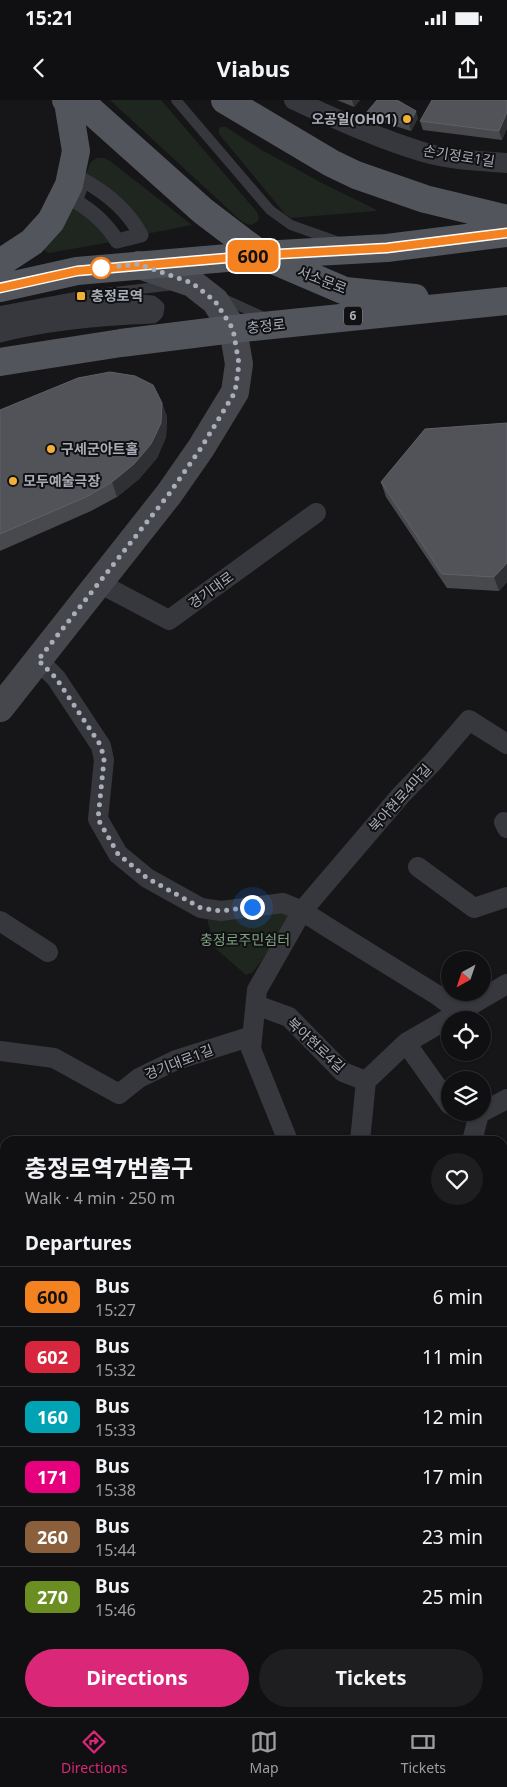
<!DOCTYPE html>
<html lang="en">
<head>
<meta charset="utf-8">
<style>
  :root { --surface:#101012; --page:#1e1e20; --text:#f1f3f6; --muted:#9c9d9f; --line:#303032; --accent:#db2777 }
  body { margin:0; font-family:"Noto Sans","Noto Sans KR",sans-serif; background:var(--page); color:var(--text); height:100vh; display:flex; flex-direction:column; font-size:19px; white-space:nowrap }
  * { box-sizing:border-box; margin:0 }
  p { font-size:16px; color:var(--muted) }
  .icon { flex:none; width:28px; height:28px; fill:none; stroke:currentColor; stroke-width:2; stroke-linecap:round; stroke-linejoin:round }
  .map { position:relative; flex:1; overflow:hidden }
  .details { position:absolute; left:0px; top:1036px; width:508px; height:581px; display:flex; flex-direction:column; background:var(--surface); border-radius:15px 15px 0 0; box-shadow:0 1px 4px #0004,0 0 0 1px var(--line) }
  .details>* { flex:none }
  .badge { padding:0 10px; border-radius:8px; font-size:18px; line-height:32px }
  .needle { width:32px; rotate:220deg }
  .fabs { position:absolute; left:441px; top:851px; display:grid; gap:10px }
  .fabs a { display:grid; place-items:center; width:50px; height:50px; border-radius:50%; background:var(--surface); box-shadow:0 1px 4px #0004,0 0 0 1px var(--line); font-size:25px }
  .you { position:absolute; width:25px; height:25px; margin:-12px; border:4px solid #fff; border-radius:50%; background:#1a73e8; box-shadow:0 0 0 8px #1a73e833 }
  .map>.badge { position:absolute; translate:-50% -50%; box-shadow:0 0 0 2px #fff }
  h2 { padding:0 25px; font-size:19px; line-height:45px }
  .round { display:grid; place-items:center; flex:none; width:52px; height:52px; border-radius:26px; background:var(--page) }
  .headline { display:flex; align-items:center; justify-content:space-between; height:85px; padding:0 25px }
  h1 { font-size:24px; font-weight:700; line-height:38px }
  .cta { display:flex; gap:10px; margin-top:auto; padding:10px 25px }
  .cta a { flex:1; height:58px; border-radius:30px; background:var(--accent); color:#fff; font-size:20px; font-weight:700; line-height:58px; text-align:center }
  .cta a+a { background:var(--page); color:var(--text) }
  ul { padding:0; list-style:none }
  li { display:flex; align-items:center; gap:15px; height:60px; padding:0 25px; border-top:1px solid var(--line) }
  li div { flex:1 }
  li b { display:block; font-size:19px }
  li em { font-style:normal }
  li .badge { min-width:55px; font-weight:700; text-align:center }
  .status { display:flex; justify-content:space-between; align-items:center; height:35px; padding:0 25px; background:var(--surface); direction:ltr }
  .status svg { height:14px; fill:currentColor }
  header { display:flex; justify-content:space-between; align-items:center; height:65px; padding:0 25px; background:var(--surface); font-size:22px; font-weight:700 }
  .dock { display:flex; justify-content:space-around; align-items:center; height:70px; border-top:1px solid var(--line); background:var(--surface); font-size:14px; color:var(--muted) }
  .dock a { display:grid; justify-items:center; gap:2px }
  .dock .current { color:var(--accent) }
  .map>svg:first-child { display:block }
  .green { fill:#1e261f }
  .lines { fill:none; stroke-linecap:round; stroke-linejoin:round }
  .service { stroke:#37383d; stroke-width:10 }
  .pedestrian { stroke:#37383d; stroke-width:15 }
  .minor { stroke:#37383d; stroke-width:20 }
  .secondary { stroke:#45474d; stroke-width:28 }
  .primary { stroke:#53555c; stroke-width:28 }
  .wall { fill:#47494d }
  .shaded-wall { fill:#2f3033 }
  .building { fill:#525359; stroke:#5f6168 }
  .line-casing { stroke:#fff; stroke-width:11 }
  .line { stroke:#f58220; stroke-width:8 }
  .walk { stroke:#a8adb8; stroke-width:5; stroke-dasharray:0 9 }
  .poi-dot { fill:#f2b134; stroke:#111113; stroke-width:2 }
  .stop-dot { fill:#fff; stroke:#f58220; stroke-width:2.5 }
  .labels { text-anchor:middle; stroke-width:4; stroke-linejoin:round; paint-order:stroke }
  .shield { fill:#111113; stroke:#7b7e86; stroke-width:1 }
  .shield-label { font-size:12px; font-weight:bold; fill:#a8adb8 }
  .poi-label { font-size:14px; font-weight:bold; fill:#a8adb8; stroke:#111113; text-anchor:start }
  .street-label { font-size:14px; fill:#a8adb8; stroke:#111113 }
  .park-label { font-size:14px; fill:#7fa381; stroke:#111113 }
</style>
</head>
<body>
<div class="status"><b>15:21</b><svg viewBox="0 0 49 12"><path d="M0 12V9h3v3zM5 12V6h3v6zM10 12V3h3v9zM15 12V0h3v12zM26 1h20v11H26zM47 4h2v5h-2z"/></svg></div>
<header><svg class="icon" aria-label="back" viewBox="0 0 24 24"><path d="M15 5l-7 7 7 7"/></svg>Viabus<svg class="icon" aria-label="share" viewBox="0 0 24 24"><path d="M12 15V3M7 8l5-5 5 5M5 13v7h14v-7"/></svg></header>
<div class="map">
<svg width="507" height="1617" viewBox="0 0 507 1617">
  <rect width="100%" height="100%" fill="#161618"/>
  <path class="green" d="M110,0H161L257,112L259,118C255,127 248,126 240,120Z
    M221,27H226L260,49L322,83L377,110L375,111L291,118L285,114L219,34V29Z
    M97,58H104L110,61L192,125L141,135L83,80L91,62Z
    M75,101L117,141L49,153L45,151L43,147Z
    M276,810L294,816L253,872L246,875L215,848L206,815Z"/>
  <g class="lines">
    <path class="service" d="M176,0L270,110L291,125L339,142
      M220,197L266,218
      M0,211L81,196L174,185"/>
    <path class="pedestrian" d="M83,80C107,93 128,111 141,135L117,141C107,124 92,111 75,101Z
      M0,220L64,210L140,202L152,203L157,207L156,213L153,216C102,218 50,222 0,235"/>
    <path class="minor" d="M294,0C336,19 379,39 423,52C450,60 479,61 507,63
      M99,483L169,520L316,413
      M38,560L56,578L101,646L104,660L98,719L118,754L147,778L201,808L221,811L283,803L302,811L332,830L437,895L460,912
      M504,722L507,728
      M418,767L474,808L507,797
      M0,821L48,852
      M256,905L289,917L343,972L366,981
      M406,943L450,1005
      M0,951L54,958L119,994L139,978L176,960L252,936
      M366,981L406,943L507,884
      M482,1012L507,999
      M288,1041L251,949L257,890L302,811L401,695L433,662L469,620L507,644
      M360,1041L366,981
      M472,1041L479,1014L482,1012
      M0,1311L5,1307
      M502,1360L507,1361
      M502,1495L507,1480
      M496,1612L499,1617
      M141,1617V1612
      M249,1617L250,1612
      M339,1617L341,1612"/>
    <path class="secondary" d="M0,608L169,394L201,348L235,292L239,264L233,229L215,201L192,183L139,165"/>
    <path class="primary" d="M79,0L203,111L261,155L345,191L415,198
      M225,0L331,63L356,75L425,99L507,119
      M0,163L32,142L51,121L69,85L76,51L68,2L66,0
      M0,188L77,171L261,155L387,148L507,133
      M0,262L121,243L233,229L507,201"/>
  </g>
  <path class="wall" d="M337,0H360L354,7Z
    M507,0V28L502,40L423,30L420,21Z
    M367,12L418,18L411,31L369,18Z
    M162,303L167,317L166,337L157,358L139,379L117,397L91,411L0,451V310Z
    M507,323V482L499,491L447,488L386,397L381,382Z
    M502,1217L507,1218V1254L502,1253Z
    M502,1256L507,1257V1341L502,1340Z"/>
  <path class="shaded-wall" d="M352,0H360L354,7Z
    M416,11L418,18L411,31L409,25Z
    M507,12V28L502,40L499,31Z
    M162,303L167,317L166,337L157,358L139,379L117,397L112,382Z
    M507,463V482L499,491L494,477Z"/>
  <path class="building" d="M377,0H397L416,11L409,25L367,12Z
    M432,0H507V12L499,31L420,21Z
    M110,272L135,276L153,285L162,303L161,323L151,344L134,364L112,382L86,397L0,434V310L78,278Z
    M507,323V463L494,477L442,474L381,382L425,329Z
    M502,1217L507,1218V1248L502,1247Z
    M502,1256L507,1257V1335L502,1334Z"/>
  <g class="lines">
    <defs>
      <path id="line" d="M0,188L77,171L261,155L387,148L507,133"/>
    </defs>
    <use href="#line" class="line-casing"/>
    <use href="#line" class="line"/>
    <path class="walk" d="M101,168L138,164L192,183L215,201L233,229L239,264L235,292L201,348L169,394L38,560L56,578L101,646L104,660L98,719L118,754L147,778L201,808L221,811L252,807"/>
  </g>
  <g class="poi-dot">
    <circle cx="407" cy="19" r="5"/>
    <rect x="76" y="191" width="10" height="10" rx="2.5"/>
    <circle cx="51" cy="349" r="5"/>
    <circle cx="13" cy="381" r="5"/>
  </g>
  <circle class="stop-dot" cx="101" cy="168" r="10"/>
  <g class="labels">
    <rect class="shield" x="344" y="206.5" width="18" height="19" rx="4"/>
    <g class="shield-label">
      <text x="353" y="220">6</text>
    </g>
    <g class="poi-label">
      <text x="397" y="24" text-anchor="end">오공일(OH01)</text>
      <text x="91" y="201">충정로역</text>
      <text x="61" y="354">구세군아트홀</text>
      <text x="23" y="386">모두예술극장</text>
    </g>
    <g class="street-label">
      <text transform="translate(459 56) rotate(9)" y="5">손기정로1길</text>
      <text transform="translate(322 180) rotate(21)" y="5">서소문로</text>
      <text transform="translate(266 226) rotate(-6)" y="5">충정로</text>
      <text transform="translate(211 490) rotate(-36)" y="5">경기대로</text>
      <text transform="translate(400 698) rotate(-48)" y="5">북아현로4마길</text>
      <text transform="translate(316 945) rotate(43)" y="5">북아현로4길</text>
      <text transform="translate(179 962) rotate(-21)" y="5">경기대로1길</text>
    </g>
    <g class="park-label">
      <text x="245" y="845">충정로주민쉼터</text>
    </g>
  </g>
</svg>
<div class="fabs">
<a><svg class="needle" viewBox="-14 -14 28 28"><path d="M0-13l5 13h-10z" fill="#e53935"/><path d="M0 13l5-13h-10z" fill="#9c9d9f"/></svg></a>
<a><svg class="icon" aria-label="locate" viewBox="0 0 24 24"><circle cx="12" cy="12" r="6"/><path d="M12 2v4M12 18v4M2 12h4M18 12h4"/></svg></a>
<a><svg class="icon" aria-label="layers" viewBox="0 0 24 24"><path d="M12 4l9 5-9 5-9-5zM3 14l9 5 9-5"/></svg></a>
</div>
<div class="you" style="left:252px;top:807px"></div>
<b class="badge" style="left:253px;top:156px;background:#f58220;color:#111">600</b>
<section class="details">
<div class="headline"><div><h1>충정로역7번출구</h1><p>Walk · 4 min · 250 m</p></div><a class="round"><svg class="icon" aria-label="heart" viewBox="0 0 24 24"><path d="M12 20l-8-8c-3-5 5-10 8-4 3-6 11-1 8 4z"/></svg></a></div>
<h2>Departures</h2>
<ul>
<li><span class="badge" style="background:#f58220;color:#111">600</span><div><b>Bus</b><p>15:27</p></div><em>6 min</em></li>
<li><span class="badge" style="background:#d7263d;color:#fff">602</span><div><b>Bus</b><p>15:32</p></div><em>11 min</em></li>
<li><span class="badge" style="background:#00a3b4;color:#fff">160</span><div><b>Bus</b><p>15:33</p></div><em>12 min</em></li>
<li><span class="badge" style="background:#e6007e;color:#fff">171</span><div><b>Bus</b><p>15:38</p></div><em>17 min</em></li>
<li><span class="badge" style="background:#8b5e3c;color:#fff">260</span><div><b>Bus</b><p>15:44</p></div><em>23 min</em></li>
<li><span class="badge" style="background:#6b8e23;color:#fff">270</span><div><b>Bus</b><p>15:46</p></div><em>25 min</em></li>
</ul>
<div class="cta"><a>Directions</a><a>Tickets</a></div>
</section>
</div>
<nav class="dock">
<a class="current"><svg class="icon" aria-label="directions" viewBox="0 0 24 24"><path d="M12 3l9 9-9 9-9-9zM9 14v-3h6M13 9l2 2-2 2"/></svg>Directions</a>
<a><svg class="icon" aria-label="map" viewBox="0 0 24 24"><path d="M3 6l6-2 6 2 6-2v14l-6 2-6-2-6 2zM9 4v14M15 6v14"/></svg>Map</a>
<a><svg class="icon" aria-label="tickets" viewBox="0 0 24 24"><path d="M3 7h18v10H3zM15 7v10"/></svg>Tickets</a>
</nav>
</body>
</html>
